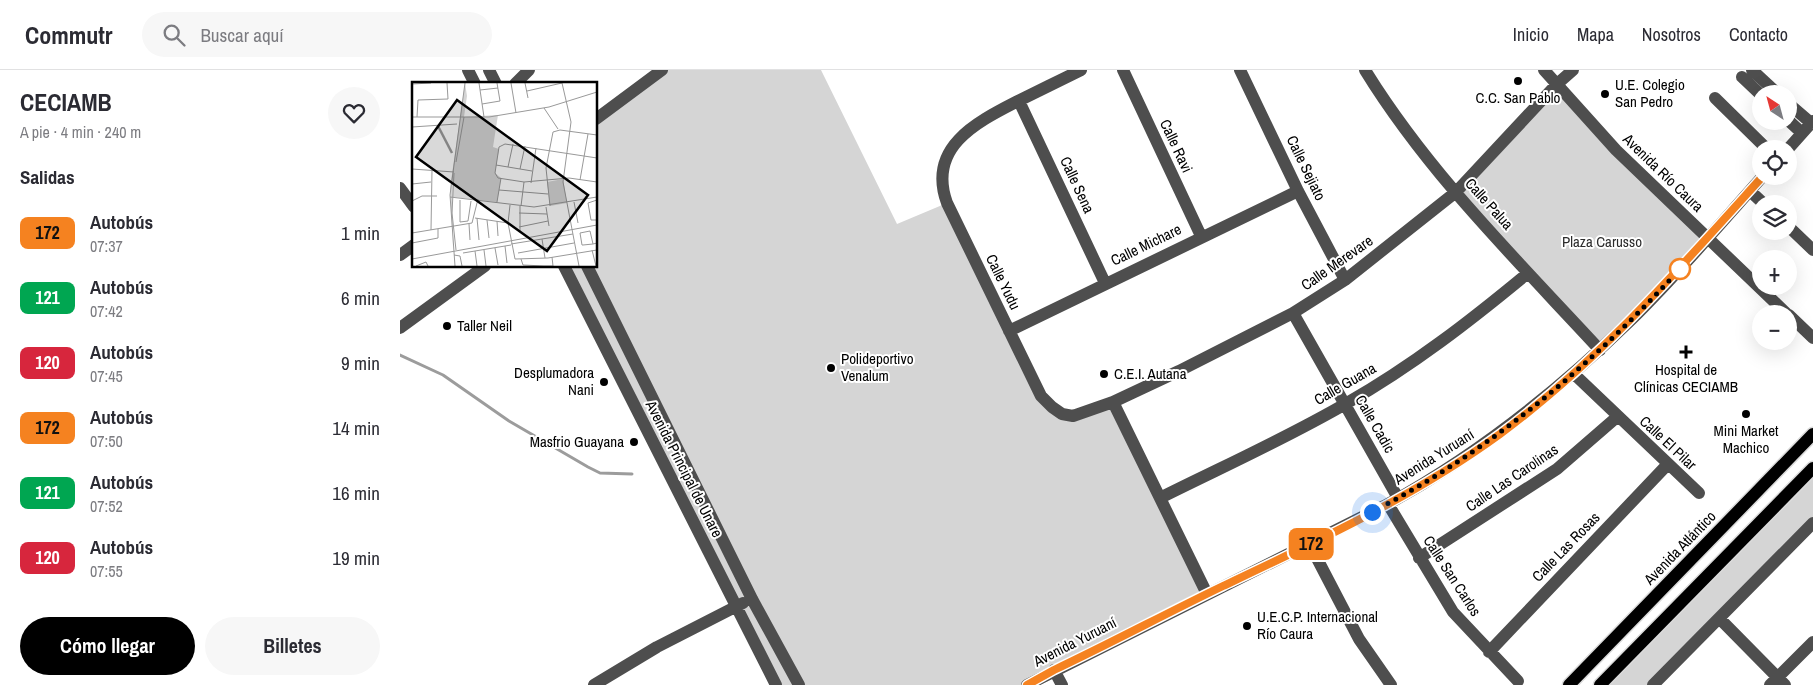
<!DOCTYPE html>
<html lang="es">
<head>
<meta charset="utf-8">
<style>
  :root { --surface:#fff; --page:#f7f7f7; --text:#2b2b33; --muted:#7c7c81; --line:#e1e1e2; --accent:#000 }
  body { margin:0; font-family:"Archivo Narrow",sans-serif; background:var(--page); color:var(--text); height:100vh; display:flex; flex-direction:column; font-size:19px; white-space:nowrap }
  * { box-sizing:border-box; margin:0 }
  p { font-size:16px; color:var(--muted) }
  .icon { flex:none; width:28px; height:28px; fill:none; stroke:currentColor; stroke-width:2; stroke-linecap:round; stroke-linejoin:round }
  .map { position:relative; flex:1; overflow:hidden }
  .side { display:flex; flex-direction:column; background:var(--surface); width:400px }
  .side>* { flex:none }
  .badge { padding:0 10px; border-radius:8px; font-size:18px; line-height:32px }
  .needle { width:32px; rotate:324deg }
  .tools { position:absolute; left:1352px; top:15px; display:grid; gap:10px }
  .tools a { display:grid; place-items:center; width:45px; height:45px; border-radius:50%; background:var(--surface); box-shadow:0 5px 20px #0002; font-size:25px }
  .you { position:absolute; width:25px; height:25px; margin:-12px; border:4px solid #fff; border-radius:50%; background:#1a73e8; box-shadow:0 0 0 8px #1a73e833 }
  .map>.badge { position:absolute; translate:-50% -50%; box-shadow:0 0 0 2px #fff }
  h2 { padding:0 20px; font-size:19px; line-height:45px }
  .round { display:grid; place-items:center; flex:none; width:52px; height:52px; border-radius:26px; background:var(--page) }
  .headline { display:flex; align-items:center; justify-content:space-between; height:85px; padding:0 20px }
  h1 { font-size:24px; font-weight:700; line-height:38px }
  .action { display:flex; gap:10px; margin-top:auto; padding:10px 20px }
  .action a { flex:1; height:58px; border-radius:30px; background:var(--accent); color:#fff; font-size:20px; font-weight:700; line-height:58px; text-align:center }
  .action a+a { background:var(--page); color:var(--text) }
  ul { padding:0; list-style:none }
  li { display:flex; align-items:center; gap:15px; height:65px; padding:0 20px }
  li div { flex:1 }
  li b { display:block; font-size:19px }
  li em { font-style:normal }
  li .badge { min-width:55px; font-weight:700; text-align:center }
  header { display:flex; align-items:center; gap:30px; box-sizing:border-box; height:70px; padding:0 25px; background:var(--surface); border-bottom:1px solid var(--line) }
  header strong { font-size:24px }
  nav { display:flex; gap:28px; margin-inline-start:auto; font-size:18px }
  .search { width:350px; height:45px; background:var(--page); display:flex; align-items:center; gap:12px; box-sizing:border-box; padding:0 18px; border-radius:28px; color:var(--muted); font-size:19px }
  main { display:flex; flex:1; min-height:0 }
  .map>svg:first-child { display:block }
  .green { fill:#d5d5d5 }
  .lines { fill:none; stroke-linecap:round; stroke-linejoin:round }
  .stream { stroke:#9c9c9c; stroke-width:3 }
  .major-casing { stroke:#dbdbdb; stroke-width:15 }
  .minor { stroke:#4e4e4e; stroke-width:12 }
  .major { stroke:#000; stroke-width:12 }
  .line-casing { stroke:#fff; stroke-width:11 }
  .line { stroke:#f58220; stroke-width:8 }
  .walk { stroke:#000; stroke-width:5; stroke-dasharray:0 9 }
  .poi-dot { fill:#000; stroke:#fff; stroke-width:2 }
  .stop-dot { fill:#fff; stroke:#f58220; stroke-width:2.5 }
  .labels { text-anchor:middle; stroke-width:4; stroke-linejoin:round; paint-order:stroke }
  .poi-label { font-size:15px; fill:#000; stroke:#fff; text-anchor:start }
  .street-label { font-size:15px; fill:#000; stroke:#fff }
  .park-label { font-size:15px; fill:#2c2c2c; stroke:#fff }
  .inset-river { fill:none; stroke:#9c9c9c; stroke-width:2.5 }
  .inset-road { fill:none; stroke:#999; stroke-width:1 }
  .view { fill:#000; fill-opacity:0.15; stroke:#000; stroke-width:2.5 }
  .inset-edge { fill:none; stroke:#000; stroke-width:2.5 }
</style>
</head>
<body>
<header>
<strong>Commutr</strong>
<div class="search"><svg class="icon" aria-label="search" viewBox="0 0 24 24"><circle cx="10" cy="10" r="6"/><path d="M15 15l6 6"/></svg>Buscar aquí</div>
<nav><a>Inicio</a><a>Mapa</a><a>Nosotros</a><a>Contacto</a></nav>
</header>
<main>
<section class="side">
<div class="headline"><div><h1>CECIAMB</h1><p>A pie · 4 min · 240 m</p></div><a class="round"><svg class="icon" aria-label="heart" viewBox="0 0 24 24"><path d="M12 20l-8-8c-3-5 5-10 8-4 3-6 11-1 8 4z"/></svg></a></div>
<h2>Salidas</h2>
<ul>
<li><span class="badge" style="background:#f58220;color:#111">172</span><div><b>Autobús</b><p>07:37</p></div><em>1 min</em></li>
<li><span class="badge" style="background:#00a651;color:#fff">121</span><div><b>Autobús</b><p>07:42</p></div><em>6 min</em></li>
<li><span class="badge" style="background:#d7263d;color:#fff">120</span><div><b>Autobús</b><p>07:45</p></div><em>9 min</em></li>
<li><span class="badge" style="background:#f58220;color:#111">172</span><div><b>Autobús</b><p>07:50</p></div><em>14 min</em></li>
<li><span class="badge" style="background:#00a651;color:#fff">121</span><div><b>Autobús</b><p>07:52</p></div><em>16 min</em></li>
<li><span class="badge" style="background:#d7263d;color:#fff">120</span><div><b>Autobús</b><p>07:55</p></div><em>19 min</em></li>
</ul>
<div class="action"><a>Cómo llegar</a><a>Billetes</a></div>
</section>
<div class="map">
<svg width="1413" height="615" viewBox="0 0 1413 615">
  <rect width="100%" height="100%" fill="#fff"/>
  <path class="green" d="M262,0H421L497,154L547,133L632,310L662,344L713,332L807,524L627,615H376L164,196H196V49Z
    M1156,15L1307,168L1200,280L1056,122Z
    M1413,398V453L1253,615H1200Z"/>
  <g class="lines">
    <path class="stream" d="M0,285L43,305L109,351L188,397L200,403L232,404"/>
    <defs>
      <path id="major" d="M1169,615L1413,364
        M1200,615L1413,398"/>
    </defs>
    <use href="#major" class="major-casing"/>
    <path class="minor" d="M68,0L75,14
      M89,0L96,14
      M681,0C659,11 638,21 616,32C575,53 527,78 547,133L641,326L652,337L662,344L673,346L713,332L779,301L893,243L945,210L1056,122L1156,15L1173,0
      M723,0L801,166
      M840,0L898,121L945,210
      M965,0C1029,104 1118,191 1200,280
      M1144,0L1216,80L1387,244
      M1352,0L1378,24
      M1342,7L1361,25
      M115,14L129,0
      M1315,28L1367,79
      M619,31L705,213
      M1389,34L1411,53
      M196,49L262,0
      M1389,51L1402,63
      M1388,79L1413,51
      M0,118L14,137
      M1350,121L1364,134
      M1389,157L1413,180
      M0,185L14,175
      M164,196L376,615
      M187,196L352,529L399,615
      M893,243L998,428
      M1389,245L1413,268
      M0,258L85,196
      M609,261L898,121
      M1174,304L1299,423
      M713,332L807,524
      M760,428C822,397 887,368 947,333C1012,296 1070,251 1128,203
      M988,434L1053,542L1118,611
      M910,475L959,569L991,615
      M1019,488L1157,399L1217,347
      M1319,548L1385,615
      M1089,582L1267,395
      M654,600L662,615
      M194,615L257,577L343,533
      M627,615L988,434C1079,384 1158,321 1232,249C1278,204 1320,154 1363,106
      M1253,615L1413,453
      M1370,615L1413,572"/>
    <use href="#major" class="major"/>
  </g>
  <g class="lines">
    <defs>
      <path id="line" d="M627,615L654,600C711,573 767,543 823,516C918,471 1015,426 1100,364C1200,290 1280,198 1363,106"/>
    </defs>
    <use href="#line" class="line-casing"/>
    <use href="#line" class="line"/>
    <path class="walk" d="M972,442C1090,381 1191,296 1280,199"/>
  </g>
  <g class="poi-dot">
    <circle cx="1118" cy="11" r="5"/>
    <circle cx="1205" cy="24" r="5"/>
    <circle cx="47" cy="256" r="5"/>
    <path d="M1283.5 274.5h5v5h5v5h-5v5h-5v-5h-5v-5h5z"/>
    <circle cx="431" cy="298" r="5"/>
    <circle cx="704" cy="304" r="5"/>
    <circle cx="204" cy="312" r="5"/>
    <circle cx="1346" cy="344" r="5"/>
    <circle cx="234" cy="372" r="5"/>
    <circle cx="847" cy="556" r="5"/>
  </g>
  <circle class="stop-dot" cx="1280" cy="199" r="10"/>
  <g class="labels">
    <g class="poi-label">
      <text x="1215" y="20">U.E. Colegio<tspan x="1215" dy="17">San Pedro</tspan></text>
      <text x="1118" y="33" text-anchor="middle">C.C. San Pablo</text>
      <text x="57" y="261">Taller Neil</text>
      <text x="441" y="294">Polideportivo<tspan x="441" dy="17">Venalum</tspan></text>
      <text x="1286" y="305" text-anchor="middle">Hospital de<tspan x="1286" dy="17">Clínicas CECIAMB</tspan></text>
      <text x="194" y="308" text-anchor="end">Desplumadora<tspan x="194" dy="17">Nani</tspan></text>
      <text x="714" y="309">C.E.I. Autana</text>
      <text x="1346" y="366" text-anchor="middle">Mini Market<tspan x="1346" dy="17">Machico</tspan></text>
      <text x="224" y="377" text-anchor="end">Masfrio Guayana</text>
      <text x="857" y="552">U.E.C.P. Internacional<tspan x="857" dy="17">Río Caura</tspan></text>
    </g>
    <g class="street-label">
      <text transform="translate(776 76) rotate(65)" y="5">Calle Ravi</text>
      <text transform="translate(906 98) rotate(64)" y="5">Calle Sejiato</text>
      <text transform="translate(1263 103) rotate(44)" y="5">Avenida Río Caura</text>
      <text transform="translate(677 115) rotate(65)" y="5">Calle Sena</text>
      <text transform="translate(1089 134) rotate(48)" y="5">Calle Palua</text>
      <text transform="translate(746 175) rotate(-26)" y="5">Calle Michare</text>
      <text transform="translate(937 193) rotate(-35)" y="5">Calle Merevare</text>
      <text transform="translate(603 212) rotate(64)" y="5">Calle Yudu</text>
      <text transform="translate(945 314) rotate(-30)" y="5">Calle Guana</text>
      <text transform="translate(975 354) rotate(60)" y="5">Calle Cadic</text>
      <text transform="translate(1268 373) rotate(43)" y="5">Calle El Pilar</text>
      <text transform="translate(1034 387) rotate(-32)" y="5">Avenida Yuruaní</text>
      <text transform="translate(284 399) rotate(63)" y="5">Avenida Principal de Unare</text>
      <text transform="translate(1112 408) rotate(-34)" y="5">Calle Las Carolinas</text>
      <text transform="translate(1166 477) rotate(-46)" y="5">Calle Las Rosas</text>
      <text transform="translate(1280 478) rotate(-46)" y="5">Avenida Atlántico</text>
      <text transform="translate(1052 506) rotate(57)" y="5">Calle San Carlos</text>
      <text transform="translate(675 572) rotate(-27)" y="5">Avenida Yuruaní</text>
    </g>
    <g class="park-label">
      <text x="1202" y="177">Plaza Carusso</text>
    </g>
  </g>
  <g transform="translate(12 12)">
    <rect width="185" height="185" fill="#fff"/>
    <path d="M53,1L55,14L52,35L86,33L81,65L87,67L83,91L89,96L85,120L40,115L41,165L38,106ZM151,97L155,121L138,124L135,100Z" fill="#d5d5d5"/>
    <path class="inset-river" d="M26,44L40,71"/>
    <path class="inset-road" d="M67,1L72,35M99,1L104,31M113,1L116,16M150,1L159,40L151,100L167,184M0,2L19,1M68,8L86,6M115,9L150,1M70,22L88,19L85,1M132,26L146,47M0,35H77L137,25L185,10M5,35L6,18L36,17L35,1M0,45L45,42M185,76L93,62L87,65L83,91L86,96L112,100L157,96L185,100M44,80L52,35M84,83L120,89M96,85L101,62M0,87L42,90M108,87L113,64M42,91L40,131L44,168M168,98L176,52M119,101L124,66M0,102L19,100M87,108L136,112M38,115L122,125L185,115M185,118L176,121L179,138H185M0,119L10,114H25M85,120L89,96M162,120L166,141M98,123L96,141L103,177L136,176L185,168M108,124V149M109,124L112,100M138,124L134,86L141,50L148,48L185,53M134,125L137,144M107,131L135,132M63,136L96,141M65,136L67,158M75,138L77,156M85,139L86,154M48,140L56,139L59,119M48,140V118M57,142L58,158M107,145L136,139M19,148L20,88M0,151L60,141L66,117M130,157L133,176M0,161L26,156V147M99,162L161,152M181,162L178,149L168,151L170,163H171L181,162L185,161M93,164L95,181M83,166L86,183M72,168L74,184M180,168L184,184M63,169L65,184M51,171L99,163M106,171L162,161M42,173L48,174L50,184M0,177L185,143M109,177L111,183L132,184H141L140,175M4,184L14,180L16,184M43,184L38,113L53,1"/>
    <path class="view" d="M45,18L176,113L135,169L4,75Z"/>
    <rect width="185" height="185" class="inset-edge"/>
  </g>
</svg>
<div class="tools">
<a><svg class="needle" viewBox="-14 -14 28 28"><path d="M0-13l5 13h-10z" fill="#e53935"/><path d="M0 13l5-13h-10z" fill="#7c7c81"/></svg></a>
<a><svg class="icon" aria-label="locate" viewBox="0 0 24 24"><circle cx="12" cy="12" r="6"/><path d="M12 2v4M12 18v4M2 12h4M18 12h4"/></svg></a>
<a><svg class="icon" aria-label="layers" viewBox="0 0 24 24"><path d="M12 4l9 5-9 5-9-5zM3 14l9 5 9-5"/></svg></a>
<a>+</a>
<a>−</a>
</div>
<div class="you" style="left:972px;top:442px"></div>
<b class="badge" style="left:911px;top:474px;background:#f58220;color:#111">172</b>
</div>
</main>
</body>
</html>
